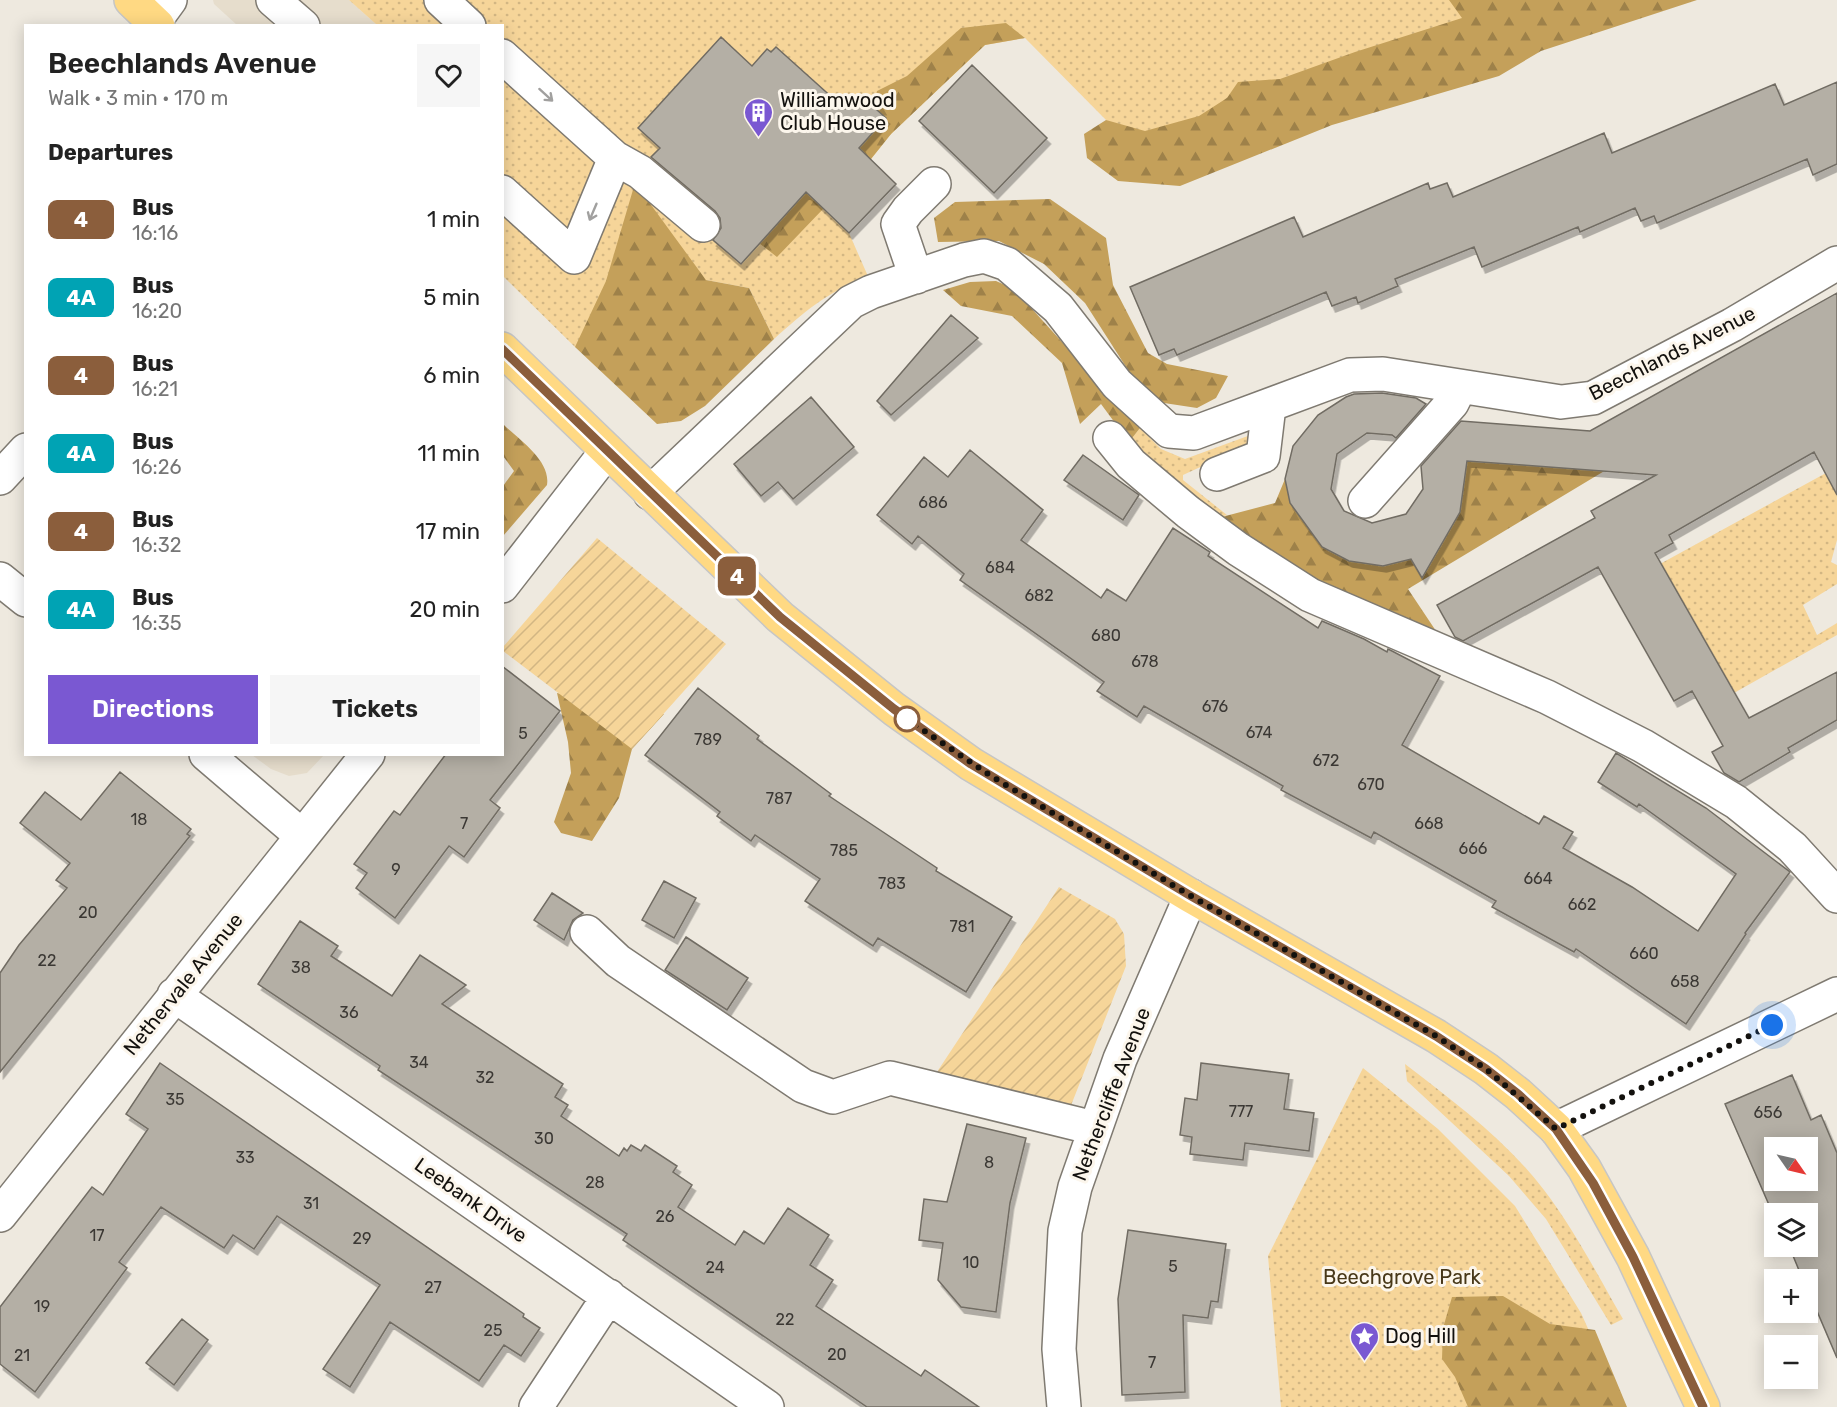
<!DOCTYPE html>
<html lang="en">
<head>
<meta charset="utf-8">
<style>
  :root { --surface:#fff; --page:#f6f6f6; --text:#222; --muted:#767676; --accent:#7a58d2 }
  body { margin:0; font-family:Rubik,sans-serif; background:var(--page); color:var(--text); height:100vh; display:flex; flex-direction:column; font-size:22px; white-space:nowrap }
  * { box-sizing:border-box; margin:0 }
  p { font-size:20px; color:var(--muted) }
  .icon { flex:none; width:33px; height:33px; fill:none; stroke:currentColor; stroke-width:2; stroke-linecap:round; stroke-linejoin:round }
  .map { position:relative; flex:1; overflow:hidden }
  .details { position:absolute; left:24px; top:24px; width:480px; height:732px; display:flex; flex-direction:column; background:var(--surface); border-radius:0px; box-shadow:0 3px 15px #0003 }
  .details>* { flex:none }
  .badge { padding:0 12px; border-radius:9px; font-size:21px; line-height:39px }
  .needle { width:39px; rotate:124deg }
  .fabs { position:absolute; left:1764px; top:1137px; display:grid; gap:12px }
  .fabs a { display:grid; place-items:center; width:54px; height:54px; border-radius:0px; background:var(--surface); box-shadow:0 3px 15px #0003; font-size:30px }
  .you { position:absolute; width:30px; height:30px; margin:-15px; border:4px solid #fff; border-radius:50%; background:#1a73e8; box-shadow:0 0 0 9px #1a73e833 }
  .map>.badge { position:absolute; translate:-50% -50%; box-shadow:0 0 0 3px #fff }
  h2 { padding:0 24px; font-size:22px; line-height:54px }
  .round { display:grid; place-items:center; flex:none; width:63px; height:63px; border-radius:0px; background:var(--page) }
  .summary { display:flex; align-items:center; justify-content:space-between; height:102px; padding:0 24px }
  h1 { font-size:28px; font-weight:600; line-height:45px }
  .action { display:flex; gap:12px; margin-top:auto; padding:12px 24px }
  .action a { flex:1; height:69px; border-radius:0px; background:var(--accent); color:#fff; font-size:24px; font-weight:600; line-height:69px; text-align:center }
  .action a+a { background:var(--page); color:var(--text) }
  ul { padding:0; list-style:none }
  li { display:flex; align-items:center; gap:18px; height:78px; padding:0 24px }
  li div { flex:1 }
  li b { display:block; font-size:22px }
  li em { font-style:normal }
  li .badge { min-width:66px; font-weight:700; text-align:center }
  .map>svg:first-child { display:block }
  .built { fill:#e6ddcc }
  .grass { fill:url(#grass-dots) }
  .forest { fill:url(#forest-firs) }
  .garden { fill:url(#garden-furrows) }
  .building { fill:#b4afa5; stroke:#716c63; stroke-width:1.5; fill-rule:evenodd; filter:url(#shadow) }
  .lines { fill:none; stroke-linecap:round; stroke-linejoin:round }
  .minor-casing { stroke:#7f7a71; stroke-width:36 }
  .major-casing { stroke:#c6c6c5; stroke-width:36 }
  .minor { stroke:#fff; stroke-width:33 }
  .major { stroke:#ffd983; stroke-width:33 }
  .oneway { stroke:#a1a09f }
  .line-casing { stroke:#fff; stroke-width:14 }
  .line { stroke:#8b5e3c; stroke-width:9 }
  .walk { stroke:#13110e; stroke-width:6; stroke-dasharray:0 10.8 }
  .stop-dot { fill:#fff; stroke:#8b5e3c; stroke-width:3 }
  .labels { text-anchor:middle; stroke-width:6; stroke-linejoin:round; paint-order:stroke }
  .number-label { font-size:16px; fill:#3b3834 }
  .poi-label { font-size:20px; fill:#13110e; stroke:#fcf6ec; text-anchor:start }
  .street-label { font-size:20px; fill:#13110e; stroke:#fcf6ec }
  .park-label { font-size:20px; fill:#483819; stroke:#fcf6ec }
</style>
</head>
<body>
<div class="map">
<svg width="1837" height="1407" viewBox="0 0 1837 1407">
  <defs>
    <pattern id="grass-dots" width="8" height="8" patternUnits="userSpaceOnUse" patternTransform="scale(1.5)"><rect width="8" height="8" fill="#f6d599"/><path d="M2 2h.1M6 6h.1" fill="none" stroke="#d2b683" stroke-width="1.8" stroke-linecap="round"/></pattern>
    <pattern id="forest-firs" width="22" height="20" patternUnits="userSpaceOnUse" patternTransform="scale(1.5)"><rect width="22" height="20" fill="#c4a05a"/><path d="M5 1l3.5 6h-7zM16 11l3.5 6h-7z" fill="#9e8149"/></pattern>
    <pattern id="garden-furrows" width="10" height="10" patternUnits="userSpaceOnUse" patternTransform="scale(1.5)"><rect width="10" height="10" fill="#f6d599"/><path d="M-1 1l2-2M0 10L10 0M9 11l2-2" fill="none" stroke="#d2b683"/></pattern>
    <filter id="shadow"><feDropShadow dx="3.5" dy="6" stdDeviation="0" flood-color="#0004"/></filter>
  </defs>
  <rect width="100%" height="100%" fill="#eee9df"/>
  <path class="built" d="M213,0H349L377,25H237L214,4Z
    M252,755H324L307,773L289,776L271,769Z"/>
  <path class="grass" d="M349,0H1636L1150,148L1106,120L1025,38L985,45L891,134L871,159L823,208L849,233L867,274L865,278C826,293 804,312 774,339L749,288L706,280L575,347L503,276L502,26L377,25Z
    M1140,428L1161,449L1185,459L1256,433L1259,440L1183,475V480L1227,515L1214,519L1129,442Z
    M1837,467V540L1831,562L1837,565V584L1803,605L1817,635L1837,623V635L1734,693L1649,570Z
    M1405,1064C1454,1102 1506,1140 1544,1190C1574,1229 1598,1276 1623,1319L1611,1325L1546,1219L1509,1176L1407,1081Z
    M1363,1068L1438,1129L1515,1206L1581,1313L1621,1402L1611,1407H1281L1268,1256Z"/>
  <path class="forest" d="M1449,0H1697L1541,51L1499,76L1332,125L1180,186L1118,181L1087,158L1084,134L1106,120L1145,131L1199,116L1227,98L1238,82L1280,79L1355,52L1462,18Z
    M1006,23L1025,38L985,45L891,134L871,159L777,257L759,243L815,182L840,169L885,119L873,107L877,91L907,76L961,28Z
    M635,183L706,280L749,288L774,339L705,406L681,421L657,424L575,347L606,281Z
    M1050,199L1106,238L1113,285L1148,353L1167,364L1228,376L1216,398L1197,408L1164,403L1137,384L1085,303L1044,264L999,241L938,242L934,218L955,202Z
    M996,281L1014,289L1140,428L1129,442L1101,404L1080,424L1062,363L1012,316L961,306L943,290L970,282Z
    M503,424C518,439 551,460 547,485L503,536V486L514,471L503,456Z
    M1568,429L1591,431L1611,467L1408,589L1442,640L1338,599L1214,519L1275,503L1285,479L1290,503L1322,547L1349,561L1383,566L1415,558L1442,543L1460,512L1466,471L1454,436L1476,462L1565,468Z
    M557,693L664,714L632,749L619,798L592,841L561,833L554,822L571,773L568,742Z
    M1503,1296L1550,1324L1595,1330L1627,1407H1468L1455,1377L1442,1359L1443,1328L1452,1297Z"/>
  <path class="garden" d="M597,538L726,644L632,749L503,651V647Z
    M1059,887L1115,919L1124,934L1126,966L1068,1113L935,1075Z"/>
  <path class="building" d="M721,37L752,66L767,49L771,52L776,47L845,109L859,94L886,118L859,148L896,184L849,233L806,192L741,264L713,240L721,228L720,218L715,211L651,157L660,148L638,128Z
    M972,65L1047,138L994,193L919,121Z
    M1837,82V164L1813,175L1807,159L1657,223L1654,216L1641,221L1635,208L1580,232L1578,227L1482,267L1474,247L1395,279L1398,286L1358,303L1356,297L1332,306L1326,292L1177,355L1174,349L1159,355L1130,287L1294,217L1303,237L1428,183L1430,189L1447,183L1453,197L1604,133L1612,153L1775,84L1784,105Z
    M1837,293V495L1814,452L1669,535L1673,543L1655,553L1749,718L1837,672V720L1788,748L1790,752L1739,782L1724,773L1712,752L1723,746L1692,691L1674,701L1598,567L1463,641L1455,637L1437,605L1595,518L1591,511L1656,475L1467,461L1460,512L1422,578L1411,559L1383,566L1349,561L1322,547L1290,503L1285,479L1293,446L1318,415L1346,397L1354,394L1382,393L1416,398L1426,404L1396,438L1392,435L1367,433L1337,454L1331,489L1344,511L1372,523L1406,514L1423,489L1421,466L1461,421L1590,431Z
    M951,315L978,338L891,415L877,401Z
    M811,397L854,447L793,499L778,482L761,496L734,464Z
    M970,450L1043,510L1021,540L1101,598L1107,589L1126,601L1173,528L1210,552L1208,556L1318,628L1322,621L1364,639L1387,652L1388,649L1392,651L1440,676L1402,745L1539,824L1544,816L1573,832L1563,848L1632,887L1698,931L1736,874L1639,804L1637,807L1598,782L1616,753L1706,808L1790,872L1745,933L1746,934L1686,1024L1576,949L1574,952L1492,907L1496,901L1374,832L1371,838L1281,790L1283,786L1144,706L1137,717L1097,691L1104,682L960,580L964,574L918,536L912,544L877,515L924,457L948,477Z
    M1083,455L1139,495L1123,520L1064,480Z
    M502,666L560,711L490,800L500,808L464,857L449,846L395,918L356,888L367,873L354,864L394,811L400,815L446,754H502Z
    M698,688L759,736L757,739L831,794L829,796L937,868L936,871L1012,917L966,992L878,938L873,946L805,901L820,879L755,835L751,841L717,816L720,812L645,755Z
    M120,772L191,829L187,834L190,836L0,1072V973L19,945L67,888L56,880L70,863L20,823L45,792L81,820Z
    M664,881L696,898L674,938L642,920Z
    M552,893L583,913L573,920L564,940L534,920Z
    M300,921L338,946L331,956L392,996L420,955L466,985L442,1004L563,1084L555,1097L568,1105L561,1116L619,1156L624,1148L627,1151L631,1145L641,1151L645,1145L677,1166L673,1172L692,1185L678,1207L735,1245L744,1231L764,1244L788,1208L829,1235L810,1265L833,1280L816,1306L921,1376L925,1370L979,1407H867L623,1240L627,1234L378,1070L380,1066L258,984Z
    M686,937L748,978L727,1010L665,970Z
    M160,1063L524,1314L523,1317L540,1328L521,1356L504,1345L479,1381L390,1322L350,1387L323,1369L380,1285L277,1216L254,1249L233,1235L224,1248L161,1207L119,1262L127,1268L35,1392L0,1364V1307L92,1187L103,1195L148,1129L126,1114Z
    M1201,1063L1289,1074L1284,1109L1314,1113L1309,1151L1245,1143L1243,1160L1190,1154L1192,1137L1180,1135L1185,1098L1197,1100Z
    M1792,1075L1811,1120L1821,1115L1837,1153V1358L1808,1290V1280H1803L1789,1246H1808V1214H1773L1725,1104ZM1774,1148H1808V1180H1774Z
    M967,1124L1026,1138L1010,1203L996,1312L961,1307L938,1280L943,1243L919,1240L924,1199L947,1202Z
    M1128,1230L1226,1244L1218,1302L1211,1301L1208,1318L1183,1315L1185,1392L1122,1395L1118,1299Z
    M182,1319L208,1340L174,1385L146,1363Z"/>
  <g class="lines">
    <defs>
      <path id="minor" d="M273,0L303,26
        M441,0L469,26
        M154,22L170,0
        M502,56L615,158L640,172L703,225
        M502,192L574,257L615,158
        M916,277L898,224L908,210L934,184
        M1110,438L1131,464L1188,512L1238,549L1310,595L1547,697L1643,746L1736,802L1792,847L1837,896
        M1217,474L1263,456L1269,406
        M0,478L26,450
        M650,493L851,302L871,292L964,260L984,256L1007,264L1058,308L1117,384L1169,431L1194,433L1350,375L1383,374L1561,402L1593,398L1732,325L1837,263
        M1365,501L1452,403L1460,387
        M0,579L26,600
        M502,586L607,451
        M206,754L302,836
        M587,932L618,961L803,1086L833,1097L890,1078L1094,1128
        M174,995L767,1407
        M1556,1129L1837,994
        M0,1215L368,754
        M536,1407L609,1296
        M1064,1407L1059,1349L1065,1231L1075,1187L1120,1059L1191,896"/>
      <path id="major" d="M131,0L158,26
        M502,349L780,617L894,709L971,764L1191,896L1436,1036L1486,1069L1518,1094L1556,1129L1584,1168L1633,1257L1703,1407"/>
    </defs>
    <use href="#minor" class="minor-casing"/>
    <use href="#major" class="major-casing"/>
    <use href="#minor" class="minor"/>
    <use href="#major" class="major"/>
  </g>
  <defs><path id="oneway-shaft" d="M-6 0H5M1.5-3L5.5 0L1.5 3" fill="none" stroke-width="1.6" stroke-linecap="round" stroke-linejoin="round" transform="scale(1.5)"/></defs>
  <g class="oneway">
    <use href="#oneway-shaft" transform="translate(546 95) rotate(42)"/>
    <use href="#oneway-shaft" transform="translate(593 212) rotate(113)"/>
  </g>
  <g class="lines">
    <defs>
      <path id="line" d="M502,349L780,617L894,709L971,764L1191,896L1436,1036L1486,1069L1518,1094L1556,1129L1593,1183L1633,1257L1703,1407"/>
    </defs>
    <use href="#line" class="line-casing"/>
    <use href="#line" class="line"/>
    <path class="walk" d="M907,719L991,776L1191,896L1436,1036L1486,1069L1556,1129L1772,1025"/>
  </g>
  <defs>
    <symbol id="building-pin" viewBox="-11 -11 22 30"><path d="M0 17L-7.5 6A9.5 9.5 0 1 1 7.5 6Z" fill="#7a58d2" stroke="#fcf6ec"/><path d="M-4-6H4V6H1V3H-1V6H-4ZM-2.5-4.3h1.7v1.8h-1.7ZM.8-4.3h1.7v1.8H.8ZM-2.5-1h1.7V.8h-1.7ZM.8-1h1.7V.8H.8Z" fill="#fff"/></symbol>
    <symbol id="sight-pin" viewBox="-11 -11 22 30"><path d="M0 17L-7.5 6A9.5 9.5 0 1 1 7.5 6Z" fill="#7a58d2" stroke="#fcf6ec"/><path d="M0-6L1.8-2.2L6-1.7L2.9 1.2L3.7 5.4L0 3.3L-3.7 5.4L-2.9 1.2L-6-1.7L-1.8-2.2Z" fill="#fff"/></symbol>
  </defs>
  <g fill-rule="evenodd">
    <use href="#building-pin" x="742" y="96" width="33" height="45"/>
    <use href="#sight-pin" x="1348" y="1320" width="33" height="45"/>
  </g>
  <circle class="stop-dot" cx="907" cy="719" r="12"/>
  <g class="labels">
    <g class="number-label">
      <text x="933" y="508">686</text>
      <text x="1000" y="573">684</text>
      <text x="1039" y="601">682</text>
      <text x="1106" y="641">680</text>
      <text x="1145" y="667">678</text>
      <text x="1215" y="712">676</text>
      <text x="1259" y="738">674</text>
      <text x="523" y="739">5</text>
      <text x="708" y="745">789</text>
      <text x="1326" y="766">672</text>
      <text x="1371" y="790">670</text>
      <text x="779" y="804">787</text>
      <text x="139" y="825">18</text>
      <text x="464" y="829">7</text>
      <text x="1429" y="829">668</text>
      <text x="1473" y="854">666</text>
      <text x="844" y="856">785</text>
      <text x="396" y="875">9</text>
      <text x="1538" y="884">664</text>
      <text x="892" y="889">783</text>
      <text x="1582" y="910">662</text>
      <text x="88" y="918">20</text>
      <text x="962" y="932">781</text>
      <text x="1644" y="959">660</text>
      <text x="47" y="966">22</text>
      <text x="301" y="973">38</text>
      <text x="1685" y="987">658</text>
      <text x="349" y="1018">36</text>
      <text x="419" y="1068">34</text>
      <text x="485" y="1083">32</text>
      <text x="175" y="1105">35</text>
      <text x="1241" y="1117">777</text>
      <text x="1768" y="1118">656</text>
      <text x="544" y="1144">30</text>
      <text x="245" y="1163">33</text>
      <text x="989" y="1168">8</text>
      <text x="595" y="1188">28</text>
      <text x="311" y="1209">31</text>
      <text x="665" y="1222">26</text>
      <text x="97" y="1241">17</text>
      <text x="362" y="1244">29</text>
      <text x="971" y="1268">10</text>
      <text x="1173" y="1272">5</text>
      <text x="715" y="1273">24</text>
      <text x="433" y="1293">27</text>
      <text x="42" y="1312">19</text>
      <text x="785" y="1325">22</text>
      <text x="493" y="1336">25</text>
      <text x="837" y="1360">20</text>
      <text x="22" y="1361">21</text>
      <text x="1152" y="1368">7</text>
    </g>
    <g class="poi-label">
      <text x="780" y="107">Williamwood<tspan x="780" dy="23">Club House</tspan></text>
      <text x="1385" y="1343">Dog Hill</text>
    </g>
    <g class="street-label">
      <text transform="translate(1672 353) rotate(-27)" y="7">Beechlands Avenue</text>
      <text transform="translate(183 984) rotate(-51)" y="7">Nethervale Avenue</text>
      <text transform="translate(1111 1094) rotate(-69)" y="7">Nethercliffe Avenue</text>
      <text transform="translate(471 1200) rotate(35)" y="7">Leebank Drive</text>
    </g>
    <g class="park-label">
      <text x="1402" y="1284">Beechgrove Park</text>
    </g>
  </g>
</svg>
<div class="fabs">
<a><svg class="needle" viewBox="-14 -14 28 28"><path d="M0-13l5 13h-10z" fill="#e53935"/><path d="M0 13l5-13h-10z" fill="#767676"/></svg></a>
<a><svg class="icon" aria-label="layers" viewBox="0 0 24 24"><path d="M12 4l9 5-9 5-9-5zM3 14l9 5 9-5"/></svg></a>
<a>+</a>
<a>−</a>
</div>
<div class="you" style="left:1772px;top:1025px"></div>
<b class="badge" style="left:737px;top:576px;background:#8b5e3c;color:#fff">4</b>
<section class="details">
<div class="summary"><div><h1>Beechlands Avenue</h1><p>Walk · 3 min · 170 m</p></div><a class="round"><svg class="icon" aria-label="heart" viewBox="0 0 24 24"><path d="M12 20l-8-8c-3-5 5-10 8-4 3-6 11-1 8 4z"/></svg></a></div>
<h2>Departures</h2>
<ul>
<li><span class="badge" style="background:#8b5e3c;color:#fff">4</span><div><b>Bus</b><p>16:16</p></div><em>1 min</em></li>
<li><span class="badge" style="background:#00a3b4;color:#fff">4A</span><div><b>Bus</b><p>16:20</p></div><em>5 min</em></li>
<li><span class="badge" style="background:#8b5e3c;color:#fff">4</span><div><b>Bus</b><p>16:21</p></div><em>6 min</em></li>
<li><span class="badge" style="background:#00a3b4;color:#fff">4A</span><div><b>Bus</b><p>16:26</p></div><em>11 min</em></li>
<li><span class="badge" style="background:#8b5e3c;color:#fff">4</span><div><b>Bus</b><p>16:32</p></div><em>17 min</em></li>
<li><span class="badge" style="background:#00a3b4;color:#fff">4A</span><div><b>Bus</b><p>16:35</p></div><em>20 min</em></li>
</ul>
<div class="action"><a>Directions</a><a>Tickets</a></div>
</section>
</div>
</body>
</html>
